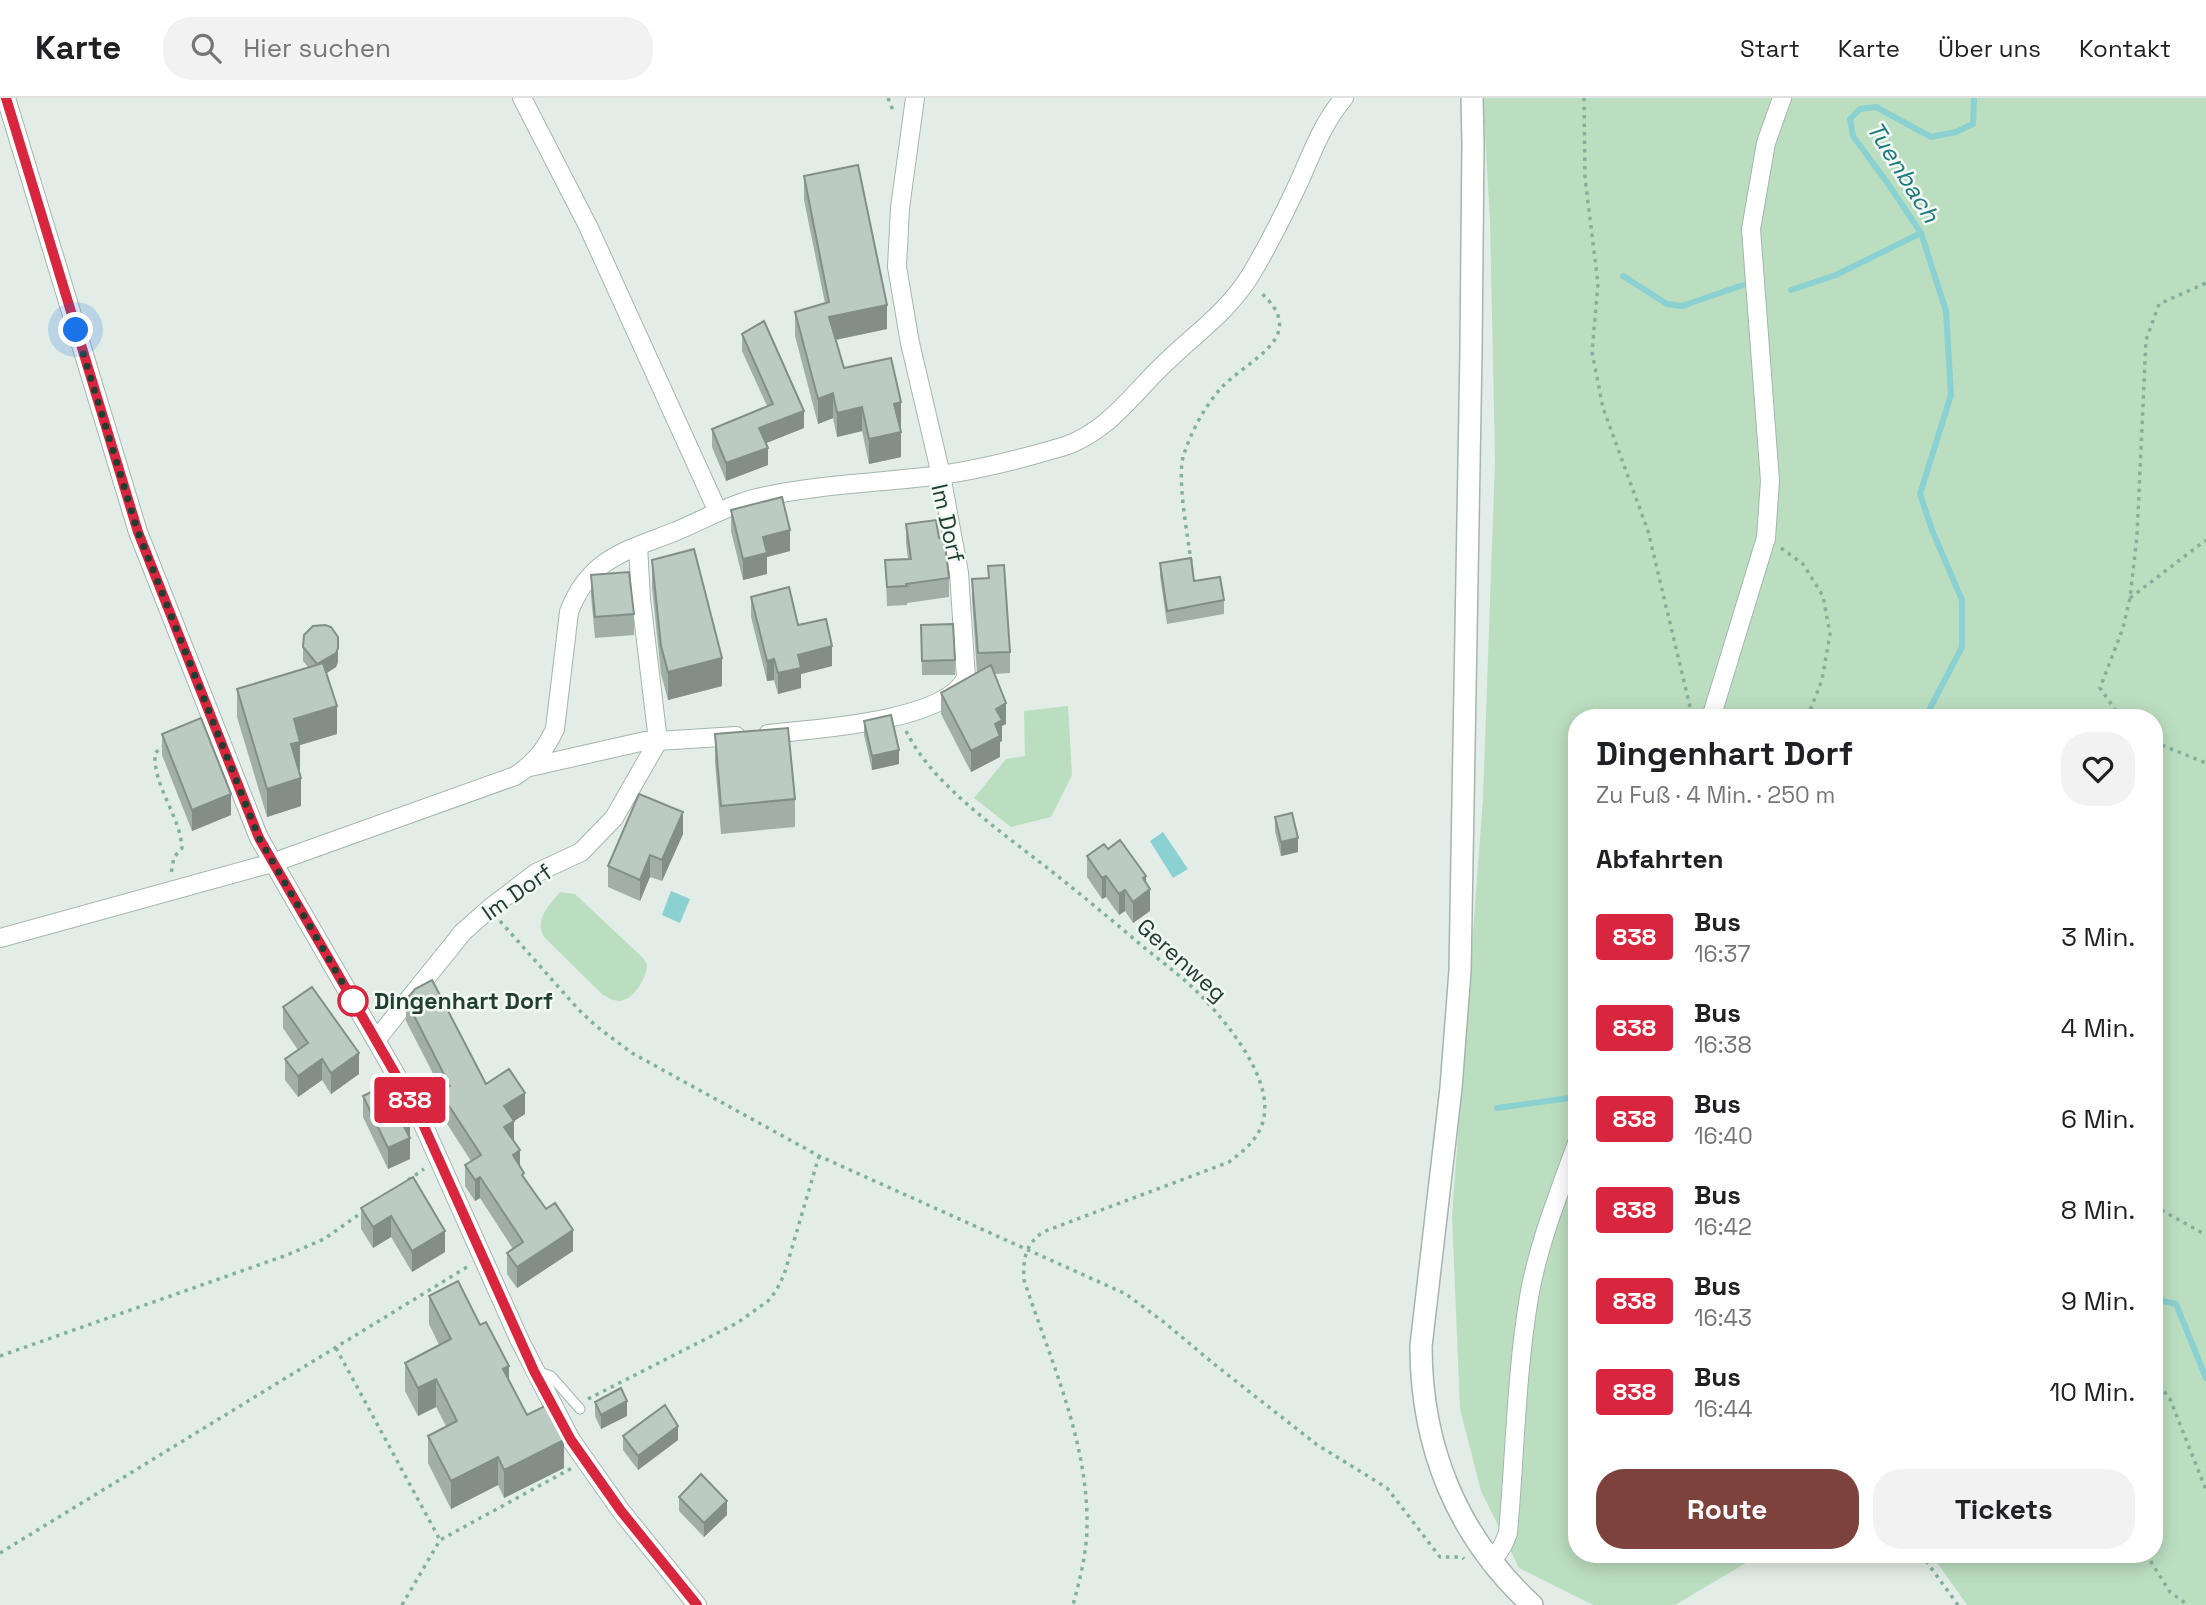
<!DOCTYPE html>
<html lang="de">
<head>
<meta charset="utf-8">
<style>
  :root { --surface:#fff; --page:#f2f2f2; --text:#202124; --muted:#757577; --line:#e0e0e0; --accent:#7e423d }
  body { margin:0; font-family:"Space Grotesk",sans-serif; background:var(--page); color:var(--text); height:100vh; display:flex; flex-direction:column; font-size:26px; white-space:nowrap }
  * { box-sizing:border-box; margin:0 }
  p { font-size:23px; color:var(--muted) }
  .icon { flex:none; width:38px; height:38px; fill:none; stroke:currentColor; stroke-width:2; stroke-linecap:round; stroke-linejoin:round }
  .map { position:relative; flex:1; overflow:hidden }
  .side { position:absolute; left:1568px; top:611px; width:595px; height:854px; display:flex; flex-direction:column; background:var(--surface); border-radius:28px; box-shadow:0 4px 18px #0003 }
  .side>* { flex:none }
  .badge { padding:0 14px; border-radius:5px; font-size:24px; line-height:46px }
  .you { position:absolute; width:35px; height:35px; margin:-18px; border:5px solid #fff; border-radius:50%; background:#1a73e8; box-shadow:0 0 0 10px #1a73e833 }
  .map>.badge { position:absolute; translate:-50% -50%; box-shadow:0 0 0 4px #fff }
  h2 { padding:0 28px; font-size:26px; line-height:63px }
  .round { display:grid; place-items:center; flex:none; width:74px; height:74px; border-radius:28px; background:var(--page) }
  .head { display:flex; align-items:center; justify-content:space-between; height:119px; padding:0 28px }
  h1 { font-size:33px; font-weight:700; line-height:52px }
  .button { display:flex; gap:14px; margin-top:auto; padding:14px 28px }
  .button a { flex:1; height:80px; border-radius:28px; background:var(--accent); color:#fff; font-size:28px; font-weight:700; line-height:80px; text-align:center }
  .button a+a { background:var(--page); color:var(--text) }
  ul { padding:0; list-style:none }
  li { display:flex; align-items:center; gap:21px; height:91px; padding:0 28px }
  li div { flex:1 }
  li b { display:block; font-size:26px }
  li em { font-style:normal }
  li .badge { min-width:77px; font-weight:700; text-align:center }
  header { display:flex; align-items:center; gap:42px; box-sizing:border-box; height:98px; padding:0 35px; background:var(--surface); border-bottom:2px solid var(--line) }
  header strong { font-size:33px }
  nav { display:flex; gap:38px; margin-inline-start:auto; font-size:24px }
  .search { width:490px; height:63px; background:var(--page); display:flex; align-items:center; gap:18px; box-sizing:border-box; padding:0 24px; border-radius:28px; color:var(--muted); font-size:26px }
  .map>svg:first-child { display:block }
  .green { fill:#bcdec0 }
  .water { fill:#8bd1d2 }
  .lines { fill:none; stroke-linecap:round; stroke-linejoin:round }
  .stream { stroke:#8bd1d2; stroke-width:6 }
  .service-casing { stroke:#a5b5ad; stroke-width:11 }
  .minor-casing { stroke:#a5b5ad; stroke-width:20 }
  .tertiary-casing { stroke:#a5b5ad; stroke-width:24 }
  .path { stroke:#83b09c; stroke-width:3.5; stroke-dasharray:3.5 5; stroke-linecap:butt }
  .service { stroke:#fff; stroke-width:9 }
  .minor { stroke:#fff; stroke-width:18 }
  .tertiary { stroke:#fff; stroke-width:21 }
  .wall { fill:#a1afa7 }
  .shaded-wall { fill:#838e88 }
  .building { fill:#bbcbc2; stroke:#838e88; stroke-width:2 }
  .line-casing { stroke:#fff; stroke-width:16 }
  .line { stroke:#d7263d; stroke-width:10 }
  .walk { stroke:#223e33; stroke-width:7; stroke-dasharray:0 12.6 }
  .stop-dot { fill:#fff; stroke:#d7263d; stroke-width:3.5 }
  .labels { text-anchor:middle; stroke-width:5; stroke-linejoin:round; paint-order:stroke }
  .street-label { font-size:23px; fill:#223e33; stroke:#f3f9f5 }
  .stop-label { font-size:23px; font-weight:bold; fill:#223e33; stroke:#f3f9f5; text-anchor:start }
  .water-label { font-size:24px; font-style:italic; fill:#1c787b; stroke:#f3f9f5 }
</style>
</head>
<body>
<header>
<strong>Karte</strong>
<div class="search"><svg class="icon" aria-label="search" viewBox="0 0 24 24"><circle cx="10" cy="10" r="6"/><path d="M15 15l6 6"/></svg>Hier suchen</div>
<nav><a>Start</a><a>Karte</a><a>Über uns</a><a>Kontakt</a></nav>
</header>
<div class="map">
<svg width="2206" height="1507" viewBox="0 0 2206 1507">
  <rect width="100%" height="100%" fill="#e3ede7"/>
  <path class="green" d="M1483,0H2206V1507H1967L1931,1456H2154V620H1577V1456H1761L1675,1507H1593L1519,1470L1481,1393L1460,1311L1452,1118L1483,700L1495,362L1490,124Z
    M1068,608L1072,677L1051,719L1011,729L974,700L1006,661L1025,658L1024,613Z
    M560,794L575,796L642,859L647,866C647,879 635,901 620,903C614,903 609,900 603,897L544,839C534,821 549,808 560,794Z"/>
  <path class="water" d="M1163,734L1188,771L1173,780L1150,743Z
    M671,793L690,801L680,825L662,817Z"/>
  <g class="lines">
    <path class="stream" d="M1623,178L1667,206L1682,208L1743,187
      M1791,192L1836,177L1921,135
      M1925,620L1962,549V502L1932,432L1920,396L1951,297L1946,213L1921,135L1889,87L1853,38L1850,21L1860,11L1876,9L1931,39L1956,34L1973,26L1974,0
      M1497,1010L1577,999
      M2154,1201L2176,1206L2206,1280
      M1572,1370L1577,1366"/>
    <defs>
      <path id="service" d="M536,1273L551,1278L580,1311"/>
      <path id="minor" d="M6,0L138,434L259,740L418,1015L520,1243L571,1342L621,1413L697,1507
        M522,0L588,128L718,414
        M1711,620L1766,440L1770,383L1751,131L1766,45L1782,0
        M768,636C814,631 945,624 966,580L959,475L941,377L910,245L897,169L900,110L915,0
        M530,669L645,643H658L641,501L638,448
        M0,840L272,765L515,678C534,666 545,652 555,631L569,514C589,461 625,453 674,434C701,423 728,407 757,400C818,386 879,385 941,377C982,371 1025,360 1065,348C1103,335 1127,304 1154,276C1186,242 1225,218 1250,178C1268,148 1284,116 1299,84C1312,55 1323,24 1344,0
        M376,942L463,834L489,811L536,775L581,754L614,720L658,643L736,638
        M1491,1465L1503,1447L1508,1435C1515,1357 1516,1277 1529,1199C1538,1147 1559,1095 1577,1045"/>
      <path id="tertiary" d="M1472,0L1473,45L1471,253L1460,873L1451,990L1421,1248C1421,1349 1457,1438 1532,1507"/>
    </defs>
    <use href="#service" class="service-casing"/>
    <use href="#minor" class="minor-casing"/>
    <use href="#tertiary" class="tertiary-casing"/>
    <path class="path" d="M888,0L894,15
      M1584,0L1585,80L1598,186L1592,254L1603,310L1648,433L1692,617
      M1781,450L1803,466L1823,498L1830,536L1822,582L1807,620
      M1191,464C1188,438 1176,378 1184,356C1191,334 1205,308 1221,290C1249,260 1312,239 1259,193
      M2130,500L2206,442
      M2121,620L2100,590L2123,530L2130,500L2137,438L2146,242L2159,206L2206,185
      M906,633C920,661 943,685 967,706C995,731 1026,753 1055,776C1084,799 1113,823 1141,847C1163,865 1187,882 1206,903C1231,930 1271,980 1264,1019C1260,1040 1245,1052 1229,1064L1043,1134C1025,1147 1023,1161 1024,1182C1050,1261 1088,1343 1087,1427C1087,1454 1080,1481 1073,1507
      M2154,644L2206,665
      M165,647L155,655C153,689 180,717 182,750L174,759L171,776
      M500,823L578,911L596,928L632,955L819,1058L1126,1196L1165,1225L1214,1266L1316,1346L1387,1390L1440,1459H1462L1464,1461
      M408,1082L424,1071
      M2154,1108L2206,1137
      M336,1250L440,1442
      M0,1258L287,1157L324,1141L364,1113
      M2154,1280L2170,1301L2206,1392
      M588,1301L737,1225L768,1203L776,1193L784,1177L819,1058
      M0,1455L467,1169
      M1921,1456L1958,1507
      M2146,1456L2170,1494L2188,1507
      M402,1507L440,1442L572,1370"/>
    <use href="#service" class="service"/>
    <use href="#minor" class="minor"/>
    <use href="#tertiary" class="tertiary"/>
  </g>
  <path class="wall" d="M804,78L887,231L836,242L844,270L901,329H899L901,359L869,366L862,333L837,339L833,320L818,326L795,238V214L825,205L804,102Z
    M742,236L804,330L766,345L768,367L726,383L712,349V331L767,308L742,253Z
    M731,412L790,453L767,459V476L743,482L731,433Z
    M906,426L939,440L949,480V499L907,505V507L887,508L885,462L908,461L906,445Z
    M652,462L722,588L668,602L661,576L652,490Z
    M1160,465L1194,483L1224,502V516L1167,526L1160,478Z
    M988,468L1010,554V575L995,576L1006,626L1002,628V643L1000,644V659L971,674L941,616V595L977,575L972,502V481L988,480Z
    M591,477L634,516V537L595,540L591,498Z
    M751,499L798,527L832,568L801,576V590L778,596L774,582L767,583L751,519Z
    M921,527L955,562V577H922Z
    M338,539V564L336,569L327,575L337,636L300,647V672H299L301,708L267,719L237,619V591L308,569L303,563V549Z
    M864,623L899,666L872,672L864,637Z
    M162,636L231,717L192,733L162,657Z
    M715,636L795,701V729L721,736L715,664Z
    M1275,719L1298,754L1281,758L1275,733Z
    M683,736L662,783L650,779L640,803L608,789V768Z
    M1108,751L1146,784L1150,813L1133,825L1125,813L1119,817L1106,799L1102,801L1087,779V758Z
    M406,902L486,986L525,1016L514,1023V1043L520,1069L524,1080L573,1153L517,1190L507,1176V1155L513,1151L480,1100L475,1103L465,1088V1067L471,1063L440,1015V994L442,993L406,923Z
    M283,909L359,976L331,996L322,982L298,999L285,982V961L298,952L283,930Z
    M363,998L410,1042V1061L388,1071L363,1019Z
    M413,1079L445,1154L412,1174L391,1139L373,1150L361,1131V1110Z
    M429,1198L509,1281L527,1317L564,1370L504,1400L498,1387L451,1411L428,1365V1338L446,1328L436,1309L418,1318L405,1293V1265L439,1247L429,1226Z
    M595,1304L627,1318L601,1331L595,1318Z
    M623,1338L678,1342L638,1372L623,1352Z
    M679,1399L727,1417L704,1439L679,1413Z"/>
  <path class="shaded-wall" d="M887,207V231L829,243V219Z
    M833,295V320L818,326V301Z
    M901,304V329L894,330V306Z
    M862,309V333L837,339V315Z
    M804,313V330L759,348V330Z
    M901,334V359L869,366V341Z
    M768,350V367L726,383V365Z
    M790,432V453L767,459V476L743,482V461L763,439Z
    M832,548V568L801,576V590L778,596V575L798,557Z
    M338,550V564L336,569L317,581V566Z
    M722,560V588L668,602V574Z
    M774,561V582L767,583V563Z
    M1006,605V626L1002,628V643L1000,644V659L971,674V653L995,626L996,611Z
    M337,608V636L300,647V672L291,674V646L294,621Z
    M899,652V666L872,672V658Z
    M301,680V708L267,719V691Z
    M231,696V717L192,733V712Z
    M683,714V736L662,783V762Z
    M1298,740V754L1281,758V744Z
    M650,757V779L640,803V782Z
    M1106,778V799L1102,801V780Z
    M1146,778V795L1150,791V813L1133,825V804L1143,780Z
    M1125,792V813L1119,817V796Z
    M359,955V976L331,996V975Z
    M322,961V982L298,999V978Z
    M525,995V1016L514,1023V1044L504,1050V1008Z
    M410,1021V1061L388,1071V1050L402,1025Z
    M520,1052V1073L513,1057Z
    M480,1079V1100L475,1103V1082Z
    M391,1118V1139L373,1150V1129Z
    M573,1132V1153L517,1190V1169Z
    M445,1133V1154L412,1174V1153Z
    M509,1268V1296L503,1271Z
    M436,1281V1309L418,1318V1290Z
    M627,1303V1318L601,1331V1317Z
    M678,1328V1342L638,1372V1358Z
    M564,1342V1370L504,1400V1372Z
    M498,1359V1387L451,1411V1383Z
    M727,1403V1417L704,1439V1425Z"/>
  <path class="building" d="M858,67L887,207L829,219L844,270L891,260L901,304L894,306L901,334L869,341L862,309L837,315L833,295L818,301L795,214L829,204L804,78Z
    M764,223L804,313L759,330L768,350L726,365L712,331L773,306L742,236Z
    M782,399L790,432L763,439L767,455L743,461L731,412Z
    M936,422L939,440L944,439L949,480L906,486L907,488L887,489L885,462L911,461L906,426Z
    M694,451L722,560L668,574L661,548L652,462Z
    M1191,460L1194,483L1220,479L1224,502L1167,513L1160,465Z
    M1004,467L1010,554L978,555L972,481L989,480L988,468Z
    M629,474L634,516L595,519L591,477Z
    M789,489L798,527L826,521L832,548L798,557L801,570L778,575L774,561L767,563L751,499Z
    M953,526L955,562L922,563L921,527Z
    M325,527L331,529L338,539V550L336,555L317,566L303,549L304,537L313,528Z
    M323,565L337,608L294,621L300,644L291,646L301,680L267,691L237,591Z
    M991,567L1006,605L996,611L1002,622L995,626L1000,638L971,653L941,595Z
    M891,617L899,652L872,658L864,623Z
    M201,620L231,696L192,712L162,636Z
    M788,630L795,701L721,708L715,636Z
    M639,696L683,714L662,762L650,757L640,782L608,768Z
    M1292,715L1298,740L1281,744L1275,719Z
    M1120,742L1146,778L1143,780L1150,791L1133,804L1125,792L1119,796L1106,778L1102,780L1087,758L1104,746L1108,751Z
    M432,882L486,986L509,971L525,995L504,1008L514,1023L504,1029L520,1052L513,1057L524,1075L522,1077L546,1111L555,1105L573,1132L517,1169L507,1155L523,1144L480,1079L475,1082L465,1067L481,1057L440,994L450,988L406,902L415,891Z
    M312,889L359,955L331,975L322,961L298,978L285,961L308,945L283,909Z
    M392,984L410,1021L402,1025L410,1040L388,1050L363,998Z
    M413,1079L445,1133L412,1153L391,1118L373,1129L361,1110Z
    M458,1183L480,1227L486,1224L509,1268L503,1271L527,1317L547,1307L564,1342L504,1372L498,1359L451,1383L428,1338L457,1323L436,1281L418,1290L405,1265L451,1241L429,1198Z
    M621,1290L627,1303L601,1317L595,1304Z
    M665,1307L678,1328L638,1358L623,1338Z
    M701,1376L727,1403L704,1425L679,1399Z"/>
  <g class="lines">
    <defs>
      <path id="line" d="M6,0L138,434L259,740L418,1015L534,1273L571,1342L621,1413L697,1507"/>
    </defs>
    <use href="#line" class="line-casing"/>
    <use href="#line" class="line"/>
    <path class="walk" d="M76,232L138,434L259,740L353,903"/>
  </g>
  <circle class="stop-dot" cx="353" cy="903" r="14"/>
  <g class="labels">
    <g class="street-label">
      <text transform="translate(948 425) rotate(77)" y="8">Im Dorf</text>
      <text transform="translate(517 794) rotate(-35)" y="8">Im Dorf</text>
      <text transform="translate(1182 862) rotate(42)" y="8">Gerenweg</text>
    </g>
    <g class="stop-label">
      <text x="374" y="911">Dingenhart Dorf</text>
    </g>
    <g class="water-label">
      <text transform="translate(1903 74) rotate(58)" y="8">Tuenbach</text>
    </g>
  </g>
</svg>
<div class="you" style="left:76px;top:232px"></div>
<b class="badge" style="left:410px;top:1002px;background:#d7263d;color:#fff">838</b>
<section class="side">
<div class="head"><div><h1>Dingenhart Dorf</h1><p>Zu Fuß · 4 Min. · 250 m</p></div><a class="round"><svg class="icon" aria-label="heart" viewBox="0 0 24 24"><path d="M12 20l-8-8c-3-5 5-10 8-4 3-6 11-1 8 4z"/></svg></a></div>
<h2>Abfahrten</h2>
<ul>
<li><span class="badge" style="background:#d7263d;color:#fff">838</span><div><b>Bus</b><p>16:37</p></div><em>3 Min.</em></li>
<li><span class="badge" style="background:#d7263d;color:#fff">838</span><div><b>Bus</b><p>16:38</p></div><em>4 Min.</em></li>
<li><span class="badge" style="background:#d7263d;color:#fff">838</span><div><b>Bus</b><p>16:40</p></div><em>6 Min.</em></li>
<li><span class="badge" style="background:#d7263d;color:#fff">838</span><div><b>Bus</b><p>16:42</p></div><em>8 Min.</em></li>
<li><span class="badge" style="background:#d7263d;color:#fff">838</span><div><b>Bus</b><p>16:43</p></div><em>9 Min.</em></li>
<li><span class="badge" style="background:#d7263d;color:#fff">838</span><div><b>Bus</b><p>16:44</p></div><em>10 Min.</em></li>
</ul>
<div class="button"><a>Route</a><a>Tickets</a></div>
</section>
</div>
</body>
</html>
